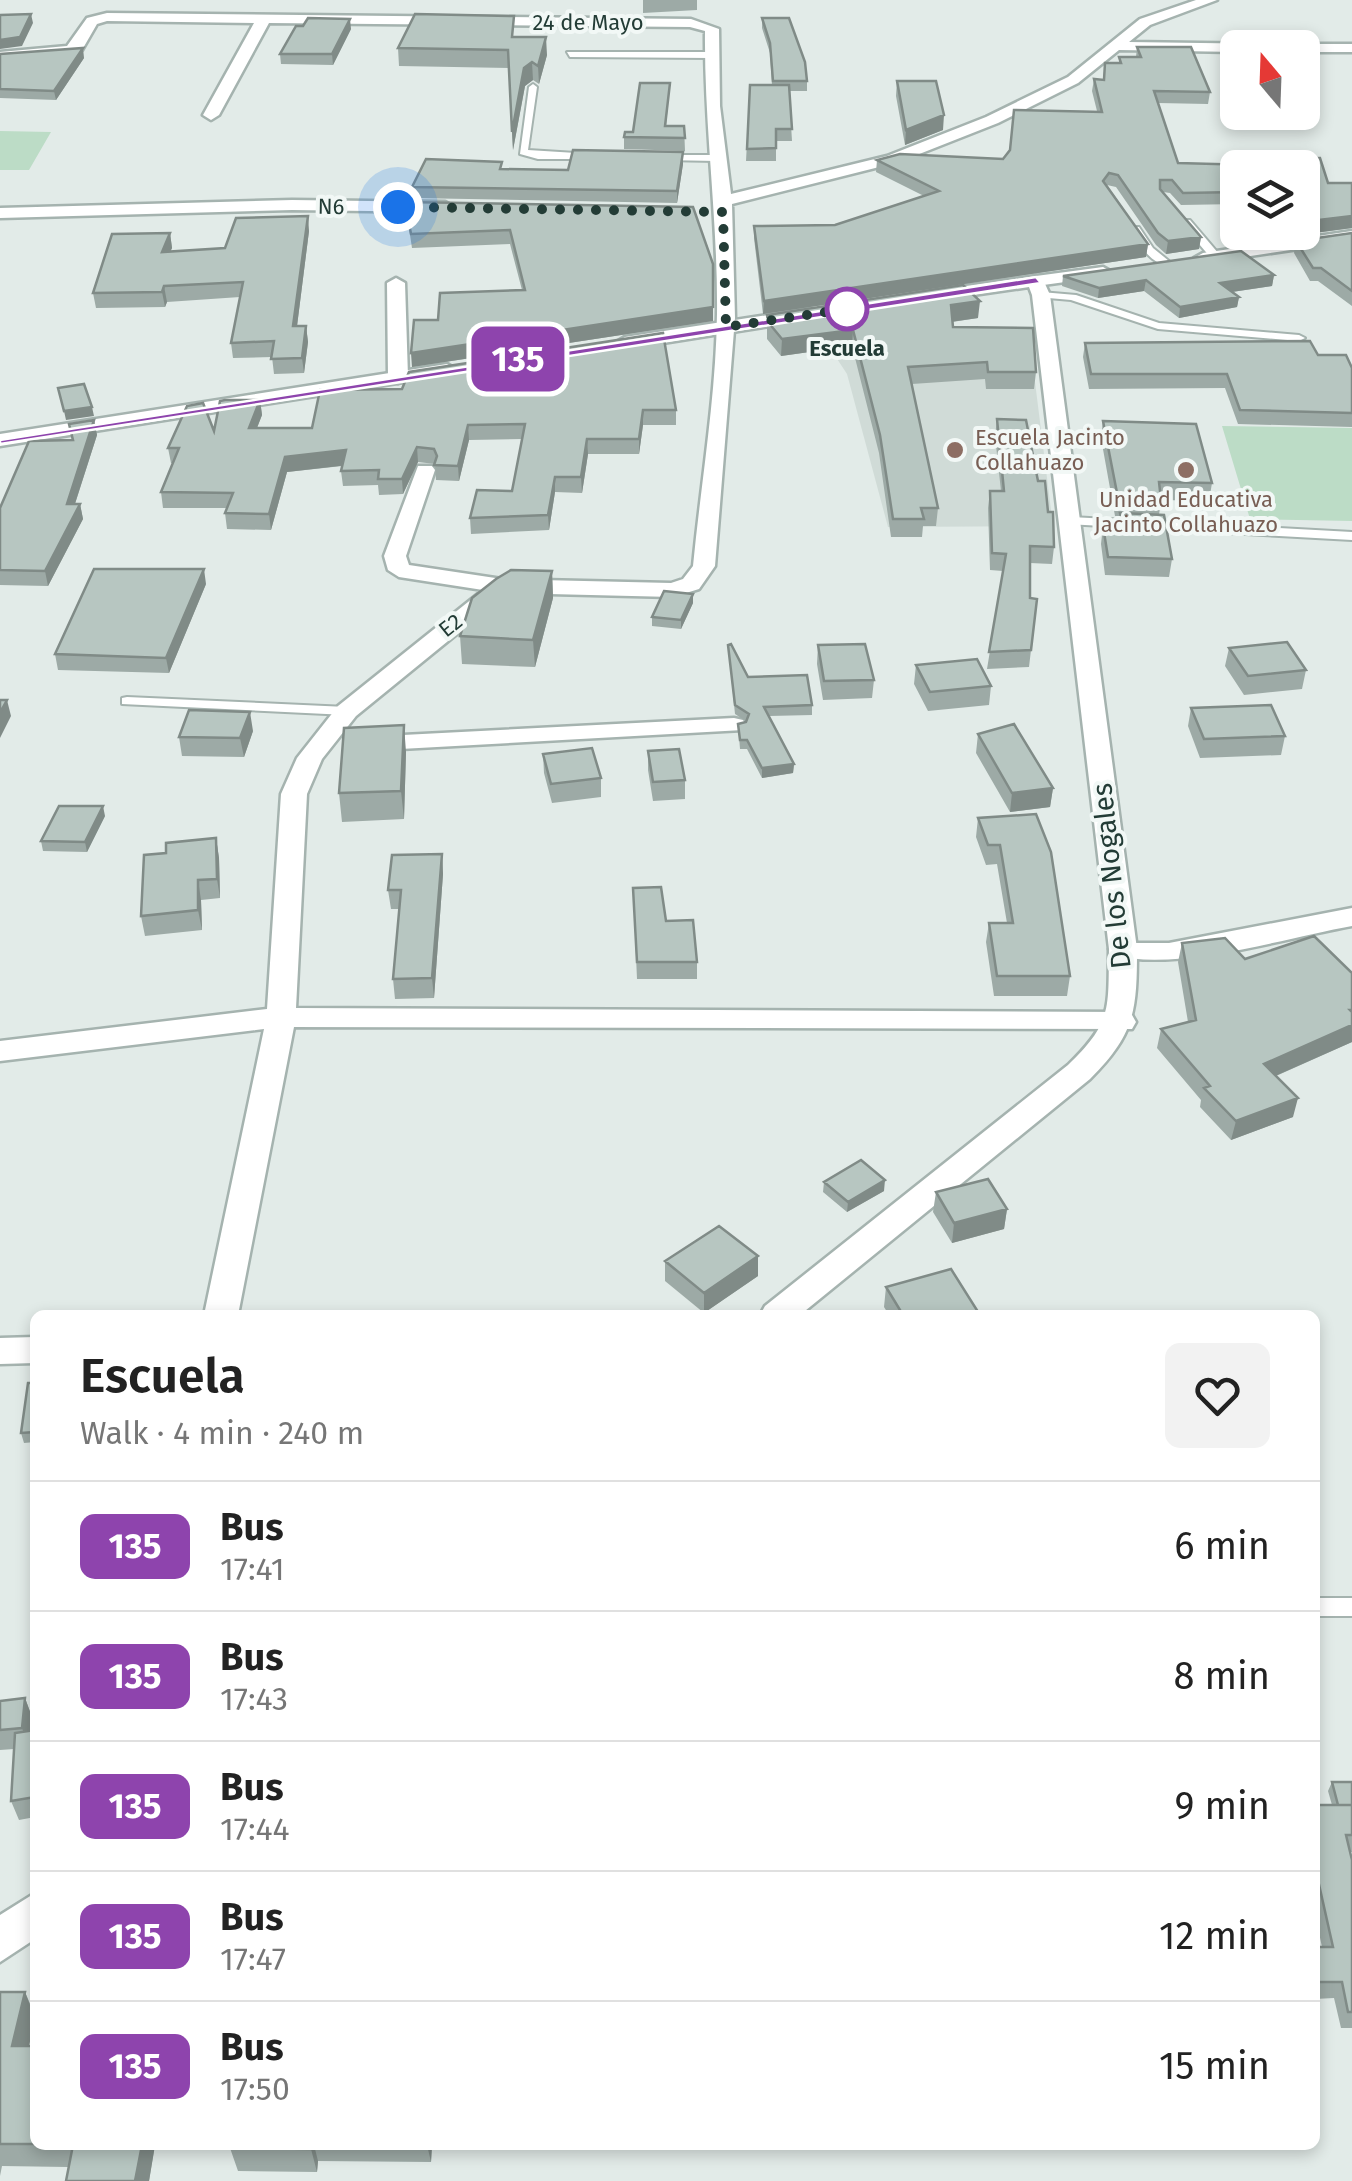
<!DOCTYPE html>
<html lang="en">
<head>
<meta charset="utf-8">
<style>
  :root { --surface:#fff; --page:#f2f2f2; --text:#222; --muted:#767676; --line:#e0e0e0 }
  body { margin:0; font-family:"Fira Sans",sans-serif; background:var(--page); color:var(--text); height:100vh; display:flex; flex-direction:column; font-size:38px; white-space:nowrap }
  * { box-sizing:border-box; margin:0 }
  p { font-size:32px; color:var(--muted) }
  .icon { flex:none; width:55px; height:55px; fill:none; stroke:currentColor; stroke-width:2; stroke-linecap:round; stroke-linejoin:round }
  .map { position:relative; flex:1; overflow:hidden }
  .sheet { position:absolute; left:30px; top:1310px; width:1290px; height:840px; display:flex; flex-direction:column; background:var(--surface); border-radius:15px; box-shadow:0 5px 15px #0003 }
  .sheet>* { flex:none }
  .badge { padding:0 20px; border-radius:15px; font-size:35px; line-height:65px }
  .needle { width:65px; rotate:341deg }
  .tools { position:absolute; left:1220px; top:30px; display:grid; gap:20px }
  .tools a { display:grid; place-items:center; width:100px; height:100px; border-radius:15px; background:var(--surface); box-shadow:0 5px 15px #0003; font-size:50px }
  .you { position:absolute; width:50px; height:50px; margin:-25px; border:8px solid #fff; border-radius:50%; background:#1a73e8; box-shadow:0 0 0 15px #1a73e833 }
  .map>.badge { position:absolute; translate:-50% -50%; box-shadow:0 0 0 5px #fff }
  .round { display:grid; place-items:center; flex:none; width:105px; height:105px; border-radius:15px; background:var(--page) }
  .headline { display:flex; align-items:center; justify-content:space-between; height:170px; padding:0 50px }
  h1 { font-size:48px; font-weight:600; line-height:75px }
  ul { padding:0; list-style:none }
  li { display:flex; align-items:center; gap:30px; height:130px; padding:0 50px; border-top:2px solid var(--line) }
  li div { flex:1 }
  li b { display:block; font-size:38px }
  li em { font-style:normal }
  li .badge { min-width:110px; font-weight:700; text-align:center }
  .map>svg:first-child { display:block }
  .built { fill:#d0dbd7 }
  .green { fill:#bcdcc6 }
  .lines { fill:none; stroke-linecap:round; stroke-linejoin:round }
  .service-casing { stroke:#a5b3af; stroke-width:4 }
  .minor-casing { stroke:#a5b3af; stroke-width:5 }
  .tertiary-casing { stroke:#a5b3af; stroke-width:5 }
  .service { fill:#fff; fill-rule:evenodd }
  .minor { fill:#fff; fill-rule:evenodd }
  .tertiary { fill:#fff; fill-rule:evenodd }
  .wall { fill:#9daaa6 }
  .shaded-wall { fill:#808b87 }
  .building { fill:#b7c6c1; stroke:#808b87; stroke-width:2.5 }
  .line { fill:#8e44ad; stroke:#fff; stroke-width:2.5 }
  .walk { stroke:#233c36; stroke-width:10; stroke-dasharray:0 18 }
  .stop-dot { fill:#fff; stroke:#8e44ad; stroke-width:5 }
  .education-dot { fill:#8d6e63; stroke:#f2f8f6; stroke-width:4 }
  .labels { text-anchor:middle; stroke-width:8; stroke-linejoin:round; paint-order:stroke }
  .far-street-label { font-size:22px; fill:#233c36; stroke:#f2f8f6 }
  .far-stop-label { font-size:22px; font-weight:bold; fill:#233c36; stroke:#f2f8f6 }
  .far-education-label { font-size:22px; fill:#785e54; stroke:#f2f8f6; text-anchor:start }
  .street-label { font-size:28px; fill:#233c36; stroke:#f2f8f6 }
</style>
</head>
<body>
<div class="map">
<svg width="1352" height="2181" viewBox="0 0 1352 2181">
  <rect width="100%" height="100%" fill="#e2ebe8"/>
  <path class="built" d="M820,333L1032,358L1053,526L888,527L847,374Z"/>
  <path class="green" d="M0,131L51,132L29,170H0Z
    M1222,426L1352,428V521L1250,519Z"/>
  <g class="lines">
    <defs>
      <path id="service" d="M567,52H712L716,55L712,58L570,57Z
        M533,84L537,87L528,150L592,154L595,155V159H538L520,154L529,87Z
        M660,155H717L722,158L717,161L663,160L658,157Z
        M1182,220H1190L1219,254V258H1211L1182,224Z
        M1131,227H1139L1153,248L1169,261V265C1150,265 1139,243 1130,229Z
        M1041,292L1076,295L1159,323L1299,335L1305,338L1299,341L1158,329L1071,300L1037,297V293Z
        M1071,517L1352,532V540L1067,524L1065,521Z
        M127,697L347,707L354,711L347,715L122,704V698Z
        M1315,1598H1352V1616H1315Z"/>
      <path id="minor" d="M1196,0H1217L1150,25L1129,42L1278,44L1285,48H1238V52L1119,50L1078,83L998,123L899,162L732,204L735,318L715,566L699,589L673,597L507,593L356,716L322,759L307,794L296,1008L1122,1012L1132,1015L1136,1022L1132,1029L294,1027L238,1315H204L264,1029L0,1061V1041L267,1009L281,794L297,758L338,706L483,590L399,577L388,570L384,556L418,466H432L435,470L406,556L409,565L502,579L671,583L683,579L693,566C701,483 716,397 717,314C718,219 704,126 705,31L690,27L269,23L219,115L211,120L203,115L254,23L107,21L97,24L82,50L75,53L0,60V52L67,46L87,18L107,13L691,19L719,29L720,106L731,194L887,156L986,117L1068,77L1140,19Z
        M1302,44H1352V52H1302V48H1295Z
        M292,200L445,202L454,207L445,212L292,210L0,218V208Z
        M1352,231V241L1203,263L1194,258L1203,253Z
        M1103,267L1112,272L1109,276L1036,286L1027,281L1036,276Z
        M396,278L405,283L408,377L398,383L388,377L387,283Z
        M734,718L743,720L746,725L743,730L364,751L352,744L364,737Z
        M1352,908V926C1285,938 1177,972 1113,955L1109,949L1113,943H1169Z
        M35,1337V1363L0,1364V1338Z"/>
      <path id="tertiary" d="M1036,276L1042,277L1050,295L1137,949C1137,1011 1135,1034 1090,1079L800,1315H760L765,1306L1068,1065C1113,1022 1108,1008 1109,949L1032,295L1029,287L932,301L923,296L932,291Z
        M807,309L814,311V319L625,349L615,343L625,337Z
        M447,364L457,370L454,374L0,446V434Z
        M35,1893V1939L0,1962V1915Z"/>
    </defs>
    <use href="#service" class="service-casing"/>
    <use href="#minor" class="minor-casing"/>
    <use href="#tertiary" class="tertiary-casing"/>
    <use href="#service" class="service"/>
    <use href="#minor" class="minor"/>
    <use href="#tertiary" class="tertiary"/>
  </g>
  <path class="wall" d="M643,0H697V10L643,13Z
    M762,18L807,81V91H789L792,141H776V161H746L750,85H772L770,53L762,28Z
    M351,29L333,65L281,64L280,54Z
    M514,37L547,55L539,84L533,80L525,86L513,150L509,68L399,66L398,48Z
    M1137,47H1191L1210,92L1208,104L1158,103L1178,163L1246,165L1247,159L1320,158L1328,183H1352V228L1284,237L1282,232H1302V168H1238V204L1181,205L1170,193L1163,192L1201,237L1199,249L1166,254L1156,245L1116,187L1107,185L1148,244L1146,257L763,314L754,238V226L835,225L924,196L876,172L877,160L900,154L1003,159L1010,150L1014,110L1097,111L1092,91L1094,79L1103,80L1105,63H1119V57H1136Z
    M0,54L84,58L56,100L0,98Z
    M897,81L943,130L905,145L896,96Z
    M670,83L666,126H684L685,151L624,149V137L633,132Z
    M683,164L677,203L413,198L412,187L503,169L568,170Z
    M405,202L693,207L713,321L412,367L438,320L522,290L510,244L412,248Z
    M309,231L297,326H306L308,342L304,373L274,374L272,357L233,358L231,343L240,297L167,302L165,307L96,308L93,293L170,233L172,248L170,251L225,248Z
    M1352,233V306L1318,281H1310L1294,253L1296,241Z
    M1274,275L1272,286L1232,292L1239,297L1237,307L1179,318L1144,291L1098,298L1062,286L1063,276Z
    M767,315L978,318L952,322L953,327L1036,372L1034,389H986L985,379L912,384L938,508L936,526H923L922,537H891L879,453L852,346L781,356L767,339Z
    M1085,343L1318,355L1352,368V427L1238,424L1225,388L1089,389L1083,357Z
    M320,390L676,410V425H643L639,454H588L582,493L555,492L549,530L471,534L470,518L512,491L522,439L469,440L459,481L436,480L435,464L418,462L403,494L379,495L378,485L343,486L341,471L342,466L287,472L271,530L227,529L225,513L227,508H163L161,492L173,463H171L168,448L214,431L260,400L262,415L257,428H312Z
    M997,419L1038,481L1054,547L1052,564L1030,563V598L1037,599L1029,667L987,669L1003,571L990,570L988,508L990,491H1001L995,436Z
    M94,420L97,435L75,504H80L83,519L48,586L0,585V508L72,440L69,424Z
    M1103,421L1212,483L1209,501L1161,500L1159,515L1172,559L1169,577L1105,575L1101,544L1103,526L1118,527L1120,516H1115L1101,438Z
    M552,571L553,598L535,667L462,664L460,636Z
    M206,584L169,673L58,670L55,654Z
    M693,594V603L681,629L652,626V617Z
    M728,645L748,677L812,705V715L769,716L794,764L793,773L762,778L747,749H740L738,724L747,722L735,714Z
    M818,645L874,680L872,698L823,700L817,664Z
    M1229,648L1306,670L1302,689L1244,695L1225,666Z
    M916,665L991,686L989,705L928,711L914,684Z
    M1191,708L1285,736L1281,755L1200,758L1188,726Z
    M253,731L244,757L182,756L179,737Z
    M978,734L1053,788L1050,807L1010,812L976,753Z
    M648,751L685,780V799L653,801L648,770Z
    M406,752L404,819L342,822L339,793Z
    M543,754L601,778V797L552,803L544,773Z
    M1036,814L1070,976L1067,996H994L986,942L989,923H1007L997,864L986,865L976,837L978,818Z
    M105,816L87,852L43,851L41,841Z
    M216,838L219,858L220,898L201,900L202,930L145,936L141,916L166,853Z
    M442,854L443,874L434,998L395,999L393,979L399,909H391L388,890Z
    M633,888L666,921L697,962V979H637Z
    M1182,943L1245,959L1352,973V1042L1276,1076L1293,1117L1231,1140L1200,1107L1201,1100L1157,1048L1161,1029L1188,1022L1178,962Z
    M824,1182L884,1191L847,1212L823,1192Z
    M936,1192L1007,1209L1004,1229L952,1243L933,1212Z
    M665,1261L758,1276L704,1313L665,1281Z
    M886,1287L980,1315H889L884,1307Z
    M35,1383V1442L24,1443L21,1433Z
    M25,1698L32,1717L31,1731L35,1730V1817L19,1820L11,1801L14,1749L0,1750V1701Z
    M1332,1782H1352V1852H1350L1352,1860V2028H1341L1334,1998L1315,1999V1947H1322L1315,1914V1805H1332L1328,1791Z
    M0,1992H25L35,2015L29,2046H35V2145H155L149,2181L68,2167L2,2166L0,2176Z
    M230,2145H432L431,2162L318,2161L317,2172L238,2171L230,2148Z"/>
  <path class="shaded-wall" d="M31,14L33,23L22,46L0,49V40Z
    M350,19L351,29L333,65L332,54Z
    M546,37L547,55L539,84L538,66Z
    M83,48L84,58L56,100L54,91Z
    M532,62L533,80L525,86L513,150L512,132L524,68Z
    M944,115L943,130L905,145L906,130Z
    M683,152V164L677,203V191Z
    M308,216L309,231L295,342L293,326Z
    M1352,216V228L1284,237L1285,232H1302V222Z
    M170,233L172,248L164,267L162,252Z
    M1201,237L1199,249L1166,254L1168,241Z
    M1148,244L1146,257L763,314L764,301Z
    M1274,275L1272,286L1218,294L1220,283Z
    M1146,280L1144,291L1098,298L1099,288Z
    M164,286L167,302L165,307L162,292Z
    M1239,297L1237,307L1179,318L1180,307Z
    M980,301L978,318L950,322L951,305Z
    M713,307V321L412,367L411,353Z
    M306,326L308,342L304,373L302,358Z
    M853,330L852,346L781,356L782,339Z
    M260,400L262,415L251,443L249,428Z
    M92,407L94,416L66,420L64,411Z
    M643,410V425L639,454V439Z
    M94,420L97,435L70,519L67,504Z
    M468,425L469,440L459,481L458,466Z
    M587,439L588,454L582,493L581,477Z
    M417,447L418,462L403,494L402,479Z
    M346,450L348,465L287,472L271,530L269,514L285,457Z
    M555,477V492L549,530L548,515Z
    M80,504L83,519L48,586L45,571Z
    M204,569L206,584L169,673L166,658Z
    M552,571L553,598L535,667L533,640Z
    M693,594V603L681,629V620Z
    M7,700L11,716L0,738V713Z
    M250,712L253,731L244,757L240,738Z
    M404,725L406,752L404,819L401,791Z
    M794,764L793,773L762,778V768Z
    M1053,788L1050,807L1010,812L1012,793Z
    M103,806L105,816L87,852L85,842Z
    M216,838L219,858L220,898L217,879Z
    M442,854L443,874L434,998L432,978Z
    M198,880L201,900L202,930L198,910Z
    M1352,1010V1042L1259,1083L1264,1064Z
    M1298,1098L1293,1117L1231,1140L1236,1121Z
    M885,1180L884,1191L847,1212L848,1202Z
    M1007,1209L1004,1229L952,1243L954,1223Z
    M758,1256V1276L704,1313V1293Z
    M25,1698L32,1717L29,1747L22,1728Z
    M25,1992L35,2018L24,2069L12,2046Z
    M142,2145H155L149,2181H135Z
    M311,2145H314L318,2161L317,2172L311,2149Z
    M427,2145H432L431,2162Z"/>
  <path class="building" d="M31,14L20,37L0,40V15Z
    M415,14L514,16L512,37H546L538,66L532,62L524,68L512,132L508,50L398,48Z
    M308,18L350,19L332,54H280L296,26H303Z
    M762,18H789L805,62L807,81H773L770,43Z
    M1137,47H1191L1210,92L1154,91L1178,163L1251,165L1247,159L1320,158L1328,183H1352V216L1302,222V168H1238V192L1183,193L1172,180H1160V189L1201,237L1168,241L1158,233L1118,175L1109,173L1103,181L1148,244L764,301L754,226L835,225L939,191L877,160L900,154L1003,159L1010,150L1014,110L1102,112L1094,79L1104,80L1105,63H1121L1119,57H1141Z
    M83,48L54,91L0,89V54Z
    M897,81H936L944,115L906,130Z
    M640,83H670L665,126H684L685,138L624,137L625,132H633Z
    M750,85H789L792,129H776V148L747,149Z
    M573,150L683,152L677,191L412,187L426,159L502,162L500,169L568,170Z
    M405,202L693,207L713,264V307L411,353L414,320H438L440,293L525,290L510,230L411,234Z
    M308,216L293,326H306L302,358L271,359L274,341L231,343L243,282L164,286L162,292L93,293L112,234L170,233L162,252L225,248L236,218Z
    M1352,233V291L1321,268H1313L1296,241Z
    M1241,251L1274,275L1220,283L1239,297L1180,307L1146,280L1099,288L1063,276Z
    M963,285L980,301L951,305L953,327L1033,328L1036,372H988L987,362L908,367L938,508H921L924,519H893L880,435L853,330L782,339L768,322L767,315Z
    M663,333L676,410H643L639,439H587L581,477H555L548,515L470,518L477,490L512,491L525,424L468,425L458,466L434,465L437,456L434,449L417,447L402,479H378L379,470L341,471L346,450L285,457L269,514L225,513L233,493L161,492L179,448H168L187,406L203,403L214,431L220,401L225,400H260L249,428H312L320,390L402,389L409,372Z
    M1310,341L1318,355H1346L1352,368V413L1240,410L1227,374H1091L1085,343Z
    M84,384L92,407L64,411L58,388Z
    M997,419L1026,420L1038,481H1045L1048,512H1053L1054,547L1030,546V598L1037,599L1031,650L989,652L1006,554L992,553L990,491H1004Z
    M94,420L67,504H80L45,571L0,570V508L29,441L73,440L69,424Z
    M1103,421L1196,424L1212,483L1159,482L1161,500L1118,498Z
    M1120,513L1164,515L1172,559L1108,557L1103,526L1123,527Z
    M94,569H204L166,658L55,654Z
    M511,570L552,571L533,640L460,636L472,598L496,579Z
    M664,591L693,594L681,620L652,617Z
    M1287,642L1306,670L1248,676L1229,648Z
    M731,644L748,677L807,675L812,705L764,707L794,764L762,768L747,740H740L738,724L746,722L749,714L735,705L728,645Z
    M865,644L874,680L824,681L818,645Z
    M977,659L991,686L930,692L916,665Z
    M0,700H7L0,713Z
    M1271,705L1285,736L1204,739L1191,708Z
    M189,710L250,712L240,738L179,737Z
    M1014,724L1053,788L1012,793L978,734Z
    M404,725L401,791L339,793L344,728Z
    M592,748L601,778L551,784L543,754Z
    M679,749L685,780L653,782L648,751Z
    M59,806H103L85,842L41,841Z
    M1036,814L1051,852L1070,976H997L989,923H1013L1000,845H988L978,818Z
    M216,838L217,879L198,880V910L141,916L144,855L166,853V843Z
    M442,854L432,978L393,979L401,890H388L392,855Z
    M661,887L666,921L693,920L697,962H637L633,888Z
    M1314,936L1352,973V1010H1350L1352,1012V1025L1264,1064L1298,1098L1236,1121L1204,1088L1210,1086L1161,1029L1196,1020L1182,943L1225,938L1245,959Z
    M861,1160L885,1180L848,1202L824,1182Z
    M988,1179L1007,1209L954,1223L936,1192Z
    M719,1226L758,1256L704,1293L665,1261Z
    M951,1269L980,1315H903L886,1287Z
    M28,1383H35V1432L21,1433Z
    M25,1698L22,1728L0,1730V1701Z
    M35,1730V1797L11,1801L15,1733Z
    M1332,1782H1352V1805H1338Z
    M1315,1805H1352V1835H1346L1352,1860V2012H1348L1342,1982H1315V1947H1333L1318,1880H1315Z
    M0,1992H25L12,2046H35V2144H0Z
    M73,2145H142L135,2181H66Z
    M230,2145H311V2149L230,2148Z"/>
  <path class="line" d="M1036,277L1041,283L0,444V440Z"/>
  <g class="lines">
    <path class="walk" d="M398,207L723,212L726,327L847,309"/>
  </g>
  <circle class="stop-dot" cx="847" cy="309" r="20"/>
  <g class="education-dot">
    <circle cx="955" cy="450" r="10"/>
    <circle cx="1186" cy="470" r="10"/>
  </g>
  <g class="labels">
    <g class="far-street-label">
      <text x="588" y="30">24 de Mayo</text>
      <text transform="translate(331 206) rotate(1)" y="8">N6</text>
      <text transform="translate(450 625) rotate(-39)" y="8">E2</text>
    </g>
    <g class="far-stop-label">
      <text x="847" y="356">Escuela</text>
    </g>
    <g class="far-education-label">
      <text x="975" y="445">Escuela Jacinto<tspan x="975" dy="25">Collahuazo</tspan></text>
      <text x="1186" y="507" text-anchor="middle">Unidad Educativa<tspan x="1186" dy="25">Jacinto Collahuazo</tspan></text>
    </g>
    <g class="street-label">
      <text transform="translate(1111 876) rotate(-96)" y="10">De los Nogales</text>
    </g>
  </g>
</svg>
<div class="tools">
<a><svg class="needle" viewBox="-14 -14 28 28"><path d="M0-13l5 13h-10z" fill="#e53935"/><path d="M0 13l5-13h-10z" fill="#767676"/></svg></a>
<a><svg class="icon" aria-label="layers" viewBox="0 0 24 24"><path d="M12 4l9 5-9 5-9-5zM3 14l9 5 9-5"/></svg></a>
</div>
<div class="you" style="left:398px;top:207px"></div>
<b class="badge" style="left:518px;top:359px;background:#8e44ad;color:#fff">135</b>
<section class="sheet">
<div class="headline"><div><h1>Escuela</h1><p>Walk · 4 min · 240 m</p></div><a class="round"><svg class="icon" aria-label="heart" viewBox="0 0 24 24"><path d="M12 20l-8-8c-3-5 5-10 8-4 3-6 11-1 8 4z"/></svg></a></div>
<ul>
<li><span class="badge" style="background:#8e44ad;color:#fff">135</span><div><b>Bus</b><p>17:41</p></div><em>6 min</em></li>
<li><span class="badge" style="background:#8e44ad;color:#fff">135</span><div><b>Bus</b><p>17:43</p></div><em>8 min</em></li>
<li><span class="badge" style="background:#8e44ad;color:#fff">135</span><div><b>Bus</b><p>17:44</p></div><em>9 min</em></li>
<li><span class="badge" style="background:#8e44ad;color:#fff">135</span><div><b>Bus</b><p>17:47</p></div><em>12 min</em></li>
<li><span class="badge" style="background:#8e44ad;color:#fff">135</span><div><b>Bus</b><p>17:50</p></div><em>15 min</em></li>
</ul>
</section>
</div>
</body>
</html>
